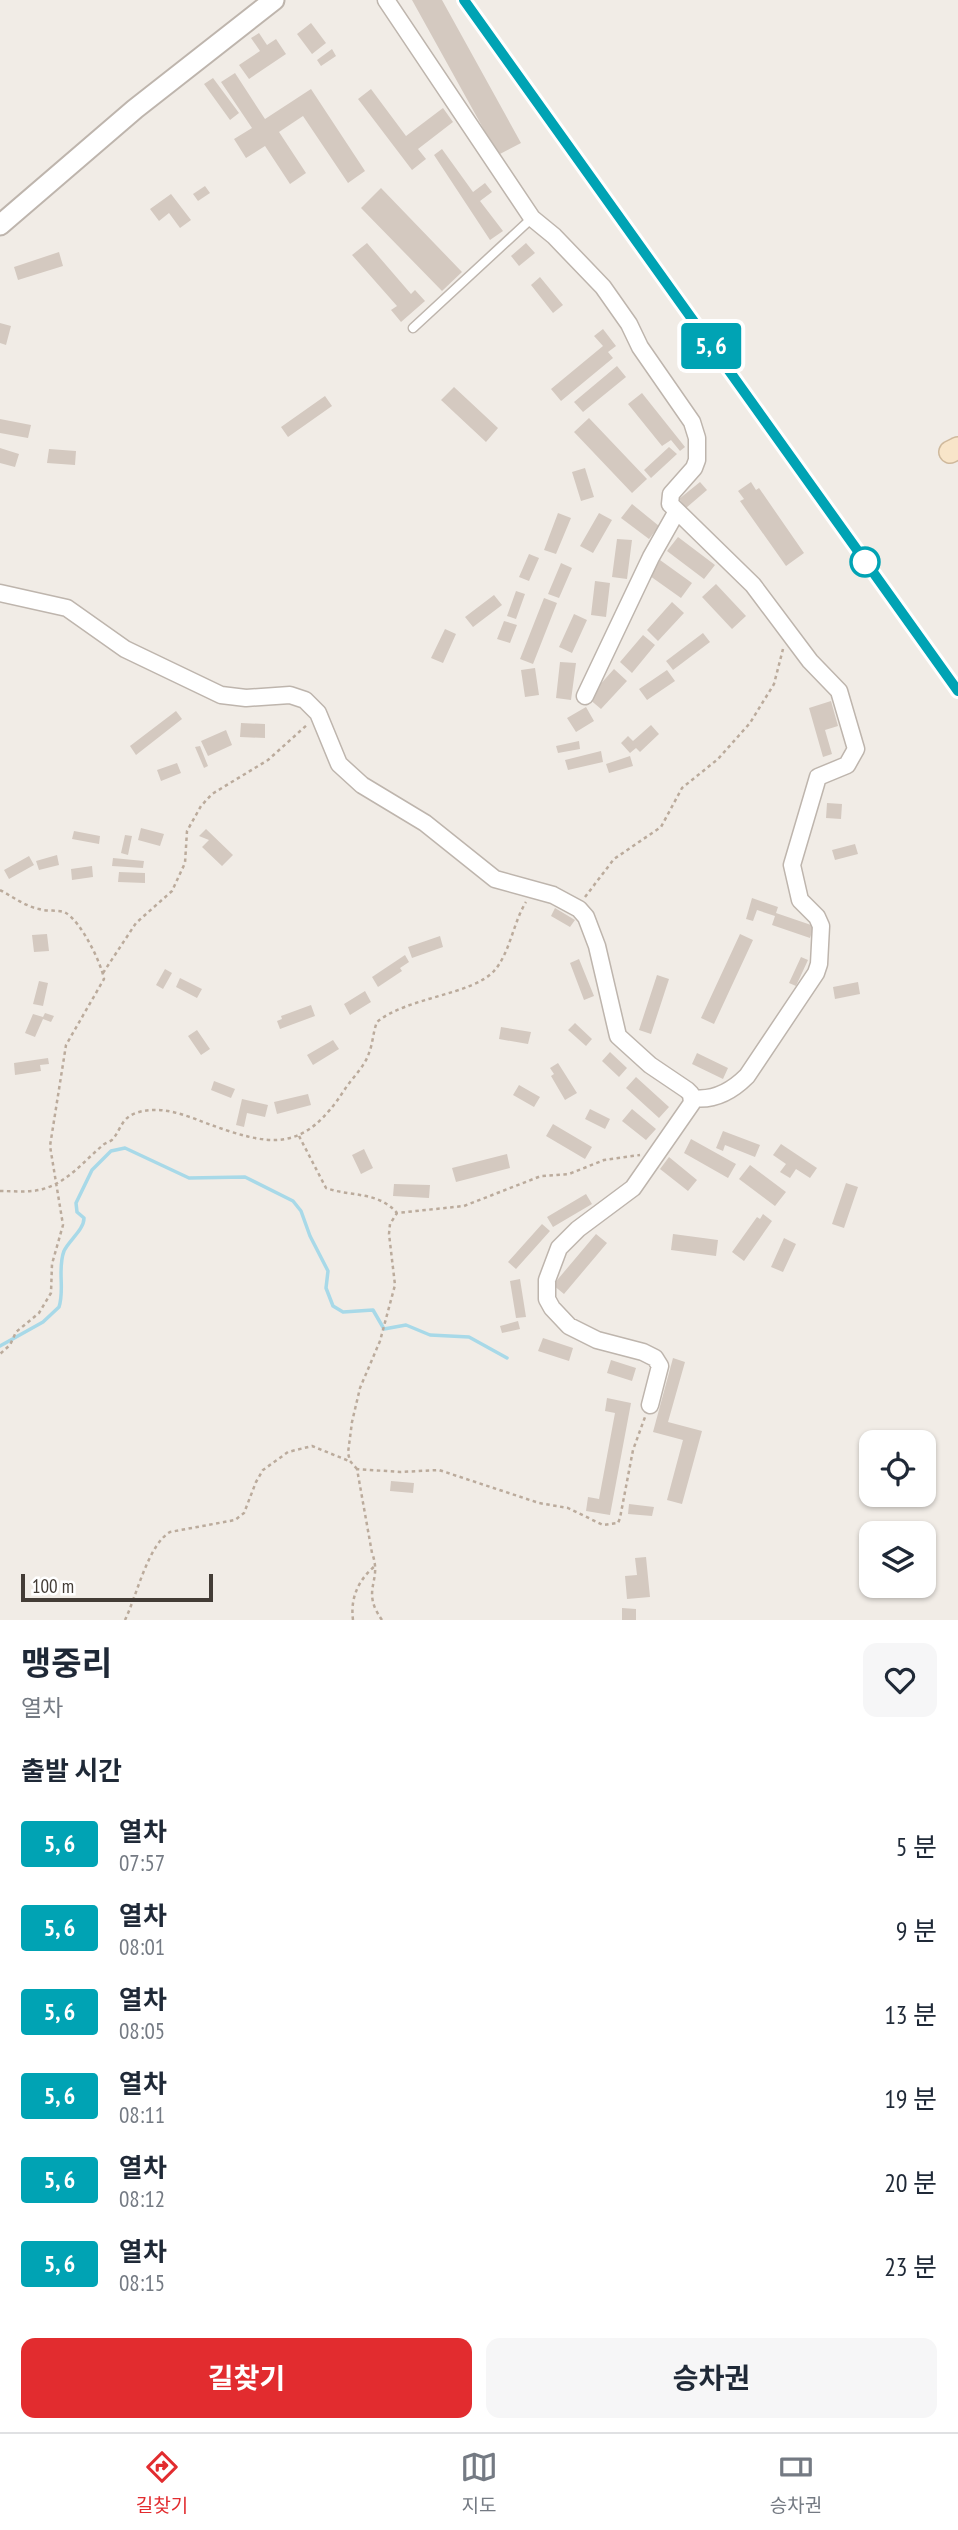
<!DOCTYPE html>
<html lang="ko">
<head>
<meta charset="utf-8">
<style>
  :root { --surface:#fff; --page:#f6f6f7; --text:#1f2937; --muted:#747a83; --line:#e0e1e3; --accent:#e22c2f }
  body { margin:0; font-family:"PT Sans Narrow","Noto Sans KR",sans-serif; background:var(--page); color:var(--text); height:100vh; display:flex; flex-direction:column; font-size:26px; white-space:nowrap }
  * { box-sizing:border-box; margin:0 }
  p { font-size:23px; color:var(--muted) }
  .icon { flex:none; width:38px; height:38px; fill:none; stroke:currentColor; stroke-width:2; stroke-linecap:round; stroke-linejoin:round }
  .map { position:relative; height:1620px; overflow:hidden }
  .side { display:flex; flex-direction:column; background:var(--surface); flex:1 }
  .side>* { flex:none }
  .badge { padding:0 14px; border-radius:5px; font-size:24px; line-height:46px }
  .buttons { position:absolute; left:859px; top:1430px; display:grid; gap:14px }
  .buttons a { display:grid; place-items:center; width:77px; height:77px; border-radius:14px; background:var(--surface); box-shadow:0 2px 5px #0004; font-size:35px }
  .scale { position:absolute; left:21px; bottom:18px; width:192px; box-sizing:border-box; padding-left:7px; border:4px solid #433c36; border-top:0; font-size:19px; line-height:24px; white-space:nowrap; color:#433c36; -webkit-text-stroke:5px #fff; paint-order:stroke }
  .map>.badge { position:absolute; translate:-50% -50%; box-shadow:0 0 0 4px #fff }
  h2 { padding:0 21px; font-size:26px; line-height:63px }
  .round { display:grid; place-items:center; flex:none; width:74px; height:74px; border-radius:14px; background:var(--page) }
  .headline { display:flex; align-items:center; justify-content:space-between; height:119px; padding:0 21px }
  h1 { font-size:33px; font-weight:700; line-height:52px }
  .button { display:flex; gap:14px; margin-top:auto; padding:14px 21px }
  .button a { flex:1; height:80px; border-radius:14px; background:var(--accent); color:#fff; font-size:28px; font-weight:700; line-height:80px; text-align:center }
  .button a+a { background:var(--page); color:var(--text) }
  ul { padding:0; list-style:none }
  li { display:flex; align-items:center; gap:21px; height:84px; padding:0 21px }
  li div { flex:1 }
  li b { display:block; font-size:26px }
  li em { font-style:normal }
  li .badge { min-width:77px; font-weight:700; text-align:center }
  .dock { display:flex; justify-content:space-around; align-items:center; height:98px; border-top:2px solid var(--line); background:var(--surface); font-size:19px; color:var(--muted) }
  .dock a { display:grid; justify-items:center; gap:4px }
  .dock .active { color:var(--accent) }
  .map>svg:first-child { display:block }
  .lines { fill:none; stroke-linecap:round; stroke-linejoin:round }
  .stream { stroke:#a8d9e8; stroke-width:3.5 }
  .building { fill:#d4c9c0 }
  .service-casing { stroke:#beb5ad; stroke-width:11 }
  .minor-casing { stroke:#beb5ad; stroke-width:19 }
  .tertiary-casing { stroke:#beb5ad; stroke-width:23 }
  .secondary-casing { stroke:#cfb99c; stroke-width:24 }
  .path { stroke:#bbab9c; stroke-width:2.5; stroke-dasharray:3.5 3.5; stroke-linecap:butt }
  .service { stroke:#fff; stroke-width:8 }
  .minor { stroke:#fff; stroke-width:16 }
  .tertiary { stroke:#fff; stroke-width:19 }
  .secondary { stroke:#f8e5c9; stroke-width:21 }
  .rail-casing { stroke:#949494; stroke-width:6 }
  .rail { stroke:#fff; stroke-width:3.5; stroke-dasharray:10; stroke-linecap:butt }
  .line-casing { stroke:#fff; stroke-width:16 }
  .line { stroke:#00a3b4; stroke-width:10 }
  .stop-dot { fill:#fff; stroke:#00a3b4; stroke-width:3.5 }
</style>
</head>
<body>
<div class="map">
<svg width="958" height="1620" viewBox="0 0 958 1620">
  <rect width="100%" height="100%" fill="#f1ece6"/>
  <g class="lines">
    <path class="stream" d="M0,1346L43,1322L59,1307C65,1289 57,1269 64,1251C69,1240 84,1230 84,1218L77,1212L76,1203L92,1170L111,1151L125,1148L189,1178L245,1177L293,1201L301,1211L310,1236L328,1271L326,1288L333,1306L343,1312L373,1310L384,1329L406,1325L430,1335L469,1337L507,1358"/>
  </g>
  <path class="building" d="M412,0H442L521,143L498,155Z
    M311,23L326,43L312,54L297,34Z
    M259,33L267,45L276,39L286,54L249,79L239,65L260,51L251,38Z
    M332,49L336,56L321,66L317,60Z
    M235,73L265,119L311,89L365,171L348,183L303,116L279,132L306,173L290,184L265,146L246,158L234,139L252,128L221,82Z
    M213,78L239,113L230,120L204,84Z
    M371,89L406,136L443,108L453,122L418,149L426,159L412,170L358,99Z
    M442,149L473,192L485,183L492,192L480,201L503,231L490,240L434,155Z
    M205,186L210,193L198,201L193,194Z
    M381,188L462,272L442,291L361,208Z
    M171,194L191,220L180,228L169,213L159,221L150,209Z
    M367,243L411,294L415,290L425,301L401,322L391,310L397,306L352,255Z
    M526,243L535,253L519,266L511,256Z
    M59,252L63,266L18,280L14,267Z
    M540,277L563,305L553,313L531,285Z
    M0,323L11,326L6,345L0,343Z
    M603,329L616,346L608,352L613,358L561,401L551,389L603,346L594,336Z
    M617,366L626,377L583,412L574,402Z
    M454,387L498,428L486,442L441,400Z
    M642,393L685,447L680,451L671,440L662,446L628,404Z
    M325,396L332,406L288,437L281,427Z
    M589,418L647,479L632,493L574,432Z
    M0,419L31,425L28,438L0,433Z
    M669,447L677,454L651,478L644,470Z
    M0,448L19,454L15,467L0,463Z
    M49,449L76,451L75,465L47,463Z
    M585,468L594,497L581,501L572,472Z
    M700,482L707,490L686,508L679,499Z
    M751,482L756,490L759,488L804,553L786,566L740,501L744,499L738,491Z
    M632,504L659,526L649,539L621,518Z
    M558,513L571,518L556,554L544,550Z
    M599,513L612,520L593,553L580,546Z
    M678,537L715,565L704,579L667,551Z
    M617,539L632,540L627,579L612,577Z
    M529,554L539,558L529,581L519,577Z
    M660,560L692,583L681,598L650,576Z
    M561,563L572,568L559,598L548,594Z
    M595,581L610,583L606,617L591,615Z
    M716,584L746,616L732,629L702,597Z
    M516,591L525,594L516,619L507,616Z
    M494,595L502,605L473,627L465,617Z
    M544,598L557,603L533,664L520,659Z
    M672,602L684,613L658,641L647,630Z
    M574,614L587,620L572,653L559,647Z
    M504,621L517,625L510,643L497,639Z
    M445,629L456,634L443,663L431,658Z
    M703,633L710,642L673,670L666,661Z
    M643,635L655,645L632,673L620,662Z
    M560,662L576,663L571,700L556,698Z
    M535,668L539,695L525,697L521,670Z
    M614,669L627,681L601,709L588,698Z
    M667,670L675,681L647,700L639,689Z
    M831,701L838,726L825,730L832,754L823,757L809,708Z
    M586,707L594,721L576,732L567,718Z
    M176,711L182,719L136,755L130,746Z
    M241,723L265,724V738L240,737Z
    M651,725L659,734L640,752L636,748L630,753L621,743L628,736L633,741Z
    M226,730L232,745L208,756L201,741Z
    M579,741L580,749L558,753L556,746Z
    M200,746L208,766L204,768L195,747Z
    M601,751L603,762L568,770L565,760Z
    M630,756L633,766L609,773L606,764Z
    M177,763L181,773L161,781L157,770Z
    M827,803L842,804L841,819L826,818Z
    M141,828L164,834L160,846L138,840Z
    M206,829L233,855L222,866L202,847L209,840L199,836Z
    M74,831L100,836L99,844L72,839Z
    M125,835L132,836L128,855L121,853Z
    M855,844L858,854L835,860L832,850Z
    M57,855L59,865L39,870L36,861Z
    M29,856L34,865L9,879L4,870Z
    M113,858L144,861L143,868L112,866Z
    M92,866L93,877L72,880L71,869Z
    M119,872L145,873V883L118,882Z
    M752,898L778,907L776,913L814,926L810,938L772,925L775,916L757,910L753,921L746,919Z
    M555,908L575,920L570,927L551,916Z
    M47,934L49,951L34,952L32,935Z
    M740,934L753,940L714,1024L701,1018Z
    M440,936L443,947L412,958L408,947Z
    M405,955L409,962L400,968L402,971L378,987L372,977Z
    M801,957L808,960L796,986L789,983Z
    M579,959L594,996L584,1000L570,963Z
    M165,969L172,973L163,989L156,985Z
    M657,975L669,979L651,1034L639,1030Z
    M180,978L202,989L197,998L176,987Z
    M39,981L48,983L43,1006L33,1004Z
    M858,982L860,994L835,999L833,987Z
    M365,991L371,1002L350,1015L344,1004Z
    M311,1005L315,1016L280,1029L277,1021L282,1019L281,1016Z
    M45,1013L54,1016L51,1022L43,1019L35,1037L25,1033L33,1014L43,1017Z
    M575,1023L592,1039L586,1046L568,1030Z
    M501,1027L531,1032L528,1044L499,1039Z
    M197,1030L210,1049L201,1055L188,1036Z
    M333,1040L339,1049L313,1065L307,1055Z
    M610,1052L627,1068L619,1077L602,1061Z
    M697,1053L728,1068L723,1079L692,1064Z
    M48,1058L49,1064L40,1065L41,1071L15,1075L14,1063Z
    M558,1063L577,1093L565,1100L551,1076L554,1074L550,1068Z
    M636,1077L669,1107L659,1118L626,1088Z
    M214,1081L235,1089L231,1098L211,1090Z
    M519,1085L540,1097L534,1107L513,1095Z
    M308,1094L311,1105L277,1114L274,1102Z
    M242,1099L268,1105L265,1117L247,1113L244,1127L236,1125Z
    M590,1109L610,1119L605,1129L585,1119Z
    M632,1109L656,1129L646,1140L622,1121Z
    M553,1124L592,1147L585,1159L546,1136Z
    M723,1131L760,1145L755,1157L725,1145L723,1151L716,1148Z
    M691,1139L736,1164L728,1178L684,1153Z
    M781,1144L817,1168L810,1178L796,1169L790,1178L780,1172L786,1164L773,1155Z
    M364,1149L373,1168L361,1174L352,1155Z
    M507,1154L510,1168L456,1182L452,1168Z
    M669,1157L697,1180L688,1191L660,1169Z
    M750,1165L786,1192L775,1206L739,1179Z
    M846,1183L858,1187L844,1228L832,1224Z
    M394,1184L430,1185L429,1198L393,1196Z
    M586,1194L592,1204L553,1227L547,1217Z
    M763,1214L772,1221L744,1261L732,1252L757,1217L760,1219Z
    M542,1224L550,1231L516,1269L508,1262Z
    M596,1234L607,1243L564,1294L553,1285Z
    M673,1234L718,1240L716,1256L671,1250Z
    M784,1238L796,1244L783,1272L771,1267Z
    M520,1279L526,1317L516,1318L510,1281Z
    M518,1321L520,1329L502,1333L500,1326Z
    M543,1338L573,1348L569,1361L538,1351Z
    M673,1358L685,1362L668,1422L702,1431L682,1504L667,1500L683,1440L653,1432Z
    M611,1360L636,1368L632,1381L607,1373Z
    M607,1398L631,1403L610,1515L586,1511L588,1497L599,1499L615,1413L605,1411Z
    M391,1481L414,1483L413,1493L390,1491Z
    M629,1504L654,1507L652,1516L628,1514Z
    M646,1557L650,1597L627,1599L625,1576L637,1575L635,1558Z
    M622,1608L636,1609V1620H622Z"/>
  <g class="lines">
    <defs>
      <path id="service" d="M413,328L532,218"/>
      <path id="minor" d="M386,0L532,218L554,236L603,287L629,324L640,347L692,422L697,438V460L694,468L671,494L670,504L753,585L810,661L839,691L856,749L847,765L818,777L792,865L800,900L817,917L821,926L819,964L816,973L747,1076C732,1091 715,1101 693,1098
        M0,593L67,608L125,649L221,695L246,698L290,695L305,700L318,713L339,764L362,785L425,823L495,879L553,895L579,909L586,917L597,946L618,1036L650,1065L687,1090L691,1094L692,1103L633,1188L578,1229L559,1248L547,1280V1299L552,1308L569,1326L597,1340L643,1352L655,1358L660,1366L650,1405
        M585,696L651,557L677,511"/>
      <path id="tertiary" d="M0,225L135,109L274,0"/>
      <path id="secondary" d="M950,452L958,448"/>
    </defs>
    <use href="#service" class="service-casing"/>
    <use href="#minor" class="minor-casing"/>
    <use href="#tertiary" class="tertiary-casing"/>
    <use href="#secondary" class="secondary-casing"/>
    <path class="path" d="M0,890C13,897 25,906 39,909C48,912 59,909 66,913C81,922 101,962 104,979L66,1045L50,1146L63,1225L52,1264L51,1293L39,1313L16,1332L10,1345L0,1354
      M585,897L614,859L661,827L682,788L718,759L750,723L774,684L783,649
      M103,973L136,923L172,891L185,863L187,831L201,806L212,794L268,760L308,724
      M299,1136L326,1188C351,1197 378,1191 397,1213
      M0,1191C14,1191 29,1193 43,1189C68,1182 84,1161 103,1145C105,1143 109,1142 112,1140C121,1130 121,1118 136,1113C158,1105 183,1114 203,1122C271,1147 303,1154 345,1089C353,1077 365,1066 369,1053C373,1043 373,1032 377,1022C407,997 472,995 494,971C510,953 513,923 526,902
      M357,1469L350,1461L348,1453L352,1422L360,1388L380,1341L395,1285L389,1234L390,1224L397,1213L464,1206L541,1176L569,1174L604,1160L640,1155
      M125,1620C137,1595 148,1545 170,1532L235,1520L244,1513L256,1482L263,1470L288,1452L312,1446L349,1461
      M353,1620C350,1597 359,1579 376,1565
      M382,1620C360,1589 383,1582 372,1553L357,1469L400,1472L439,1470L539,1503L568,1508L603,1525L618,1523L620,1518L633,1450L645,1417"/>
    <use href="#service" class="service"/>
    <use href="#minor" class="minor"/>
    <use href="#tertiary" class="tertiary"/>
    <use href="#secondary" class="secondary"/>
    <defs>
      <path id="rail" d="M464,0L958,691"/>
    </defs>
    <use href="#rail" class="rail-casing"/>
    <use href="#rail" class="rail"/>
  </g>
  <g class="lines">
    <defs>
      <path id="line" d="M464,0L958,691"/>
    </defs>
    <use href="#line" class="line-casing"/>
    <use href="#line" class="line"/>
  </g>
  <circle class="stop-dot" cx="865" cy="562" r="14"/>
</svg>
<div class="buttons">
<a><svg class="icon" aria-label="locate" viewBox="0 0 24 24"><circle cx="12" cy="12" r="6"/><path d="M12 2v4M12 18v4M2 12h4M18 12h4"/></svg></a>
<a><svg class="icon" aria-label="layers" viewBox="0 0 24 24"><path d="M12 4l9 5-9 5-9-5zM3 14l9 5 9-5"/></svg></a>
</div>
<div class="scale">100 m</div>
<b class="badge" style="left:711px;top:346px;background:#00a3b4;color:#fff">5, 6</b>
</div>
<section class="side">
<div class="headline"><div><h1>맹중리</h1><p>열차</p></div><a class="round"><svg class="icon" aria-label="heart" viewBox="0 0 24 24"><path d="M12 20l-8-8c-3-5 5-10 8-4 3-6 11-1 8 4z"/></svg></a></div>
<h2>출발 시간</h2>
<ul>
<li><span class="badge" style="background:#00a3b4;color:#fff">5, 6</span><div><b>열차</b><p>07:57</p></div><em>5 분</em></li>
<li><span class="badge" style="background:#00a3b4;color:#fff">5, 6</span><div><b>열차</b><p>08:01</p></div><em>9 분</em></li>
<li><span class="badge" style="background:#00a3b4;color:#fff">5, 6</span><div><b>열차</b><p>08:05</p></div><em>13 분</em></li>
<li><span class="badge" style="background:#00a3b4;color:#fff">5, 6</span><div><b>열차</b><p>08:11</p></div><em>19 분</em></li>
<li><span class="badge" style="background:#00a3b4;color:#fff">5, 6</span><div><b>열차</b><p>08:12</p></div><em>20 분</em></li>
<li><span class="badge" style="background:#00a3b4;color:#fff">5, 6</span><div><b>열차</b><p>08:15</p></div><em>23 분</em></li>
</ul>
<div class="button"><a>길찾기</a><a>승차권</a></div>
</section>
<nav class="dock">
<a class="active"><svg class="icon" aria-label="directions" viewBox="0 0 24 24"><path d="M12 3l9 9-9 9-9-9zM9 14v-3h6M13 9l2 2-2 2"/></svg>길찾기</a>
<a><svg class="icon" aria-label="map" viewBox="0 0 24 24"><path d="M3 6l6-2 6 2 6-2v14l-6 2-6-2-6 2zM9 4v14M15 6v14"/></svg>지도</a>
<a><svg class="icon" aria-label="tickets" viewBox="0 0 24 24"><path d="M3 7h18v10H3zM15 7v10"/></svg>승차권</a>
</nav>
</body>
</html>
